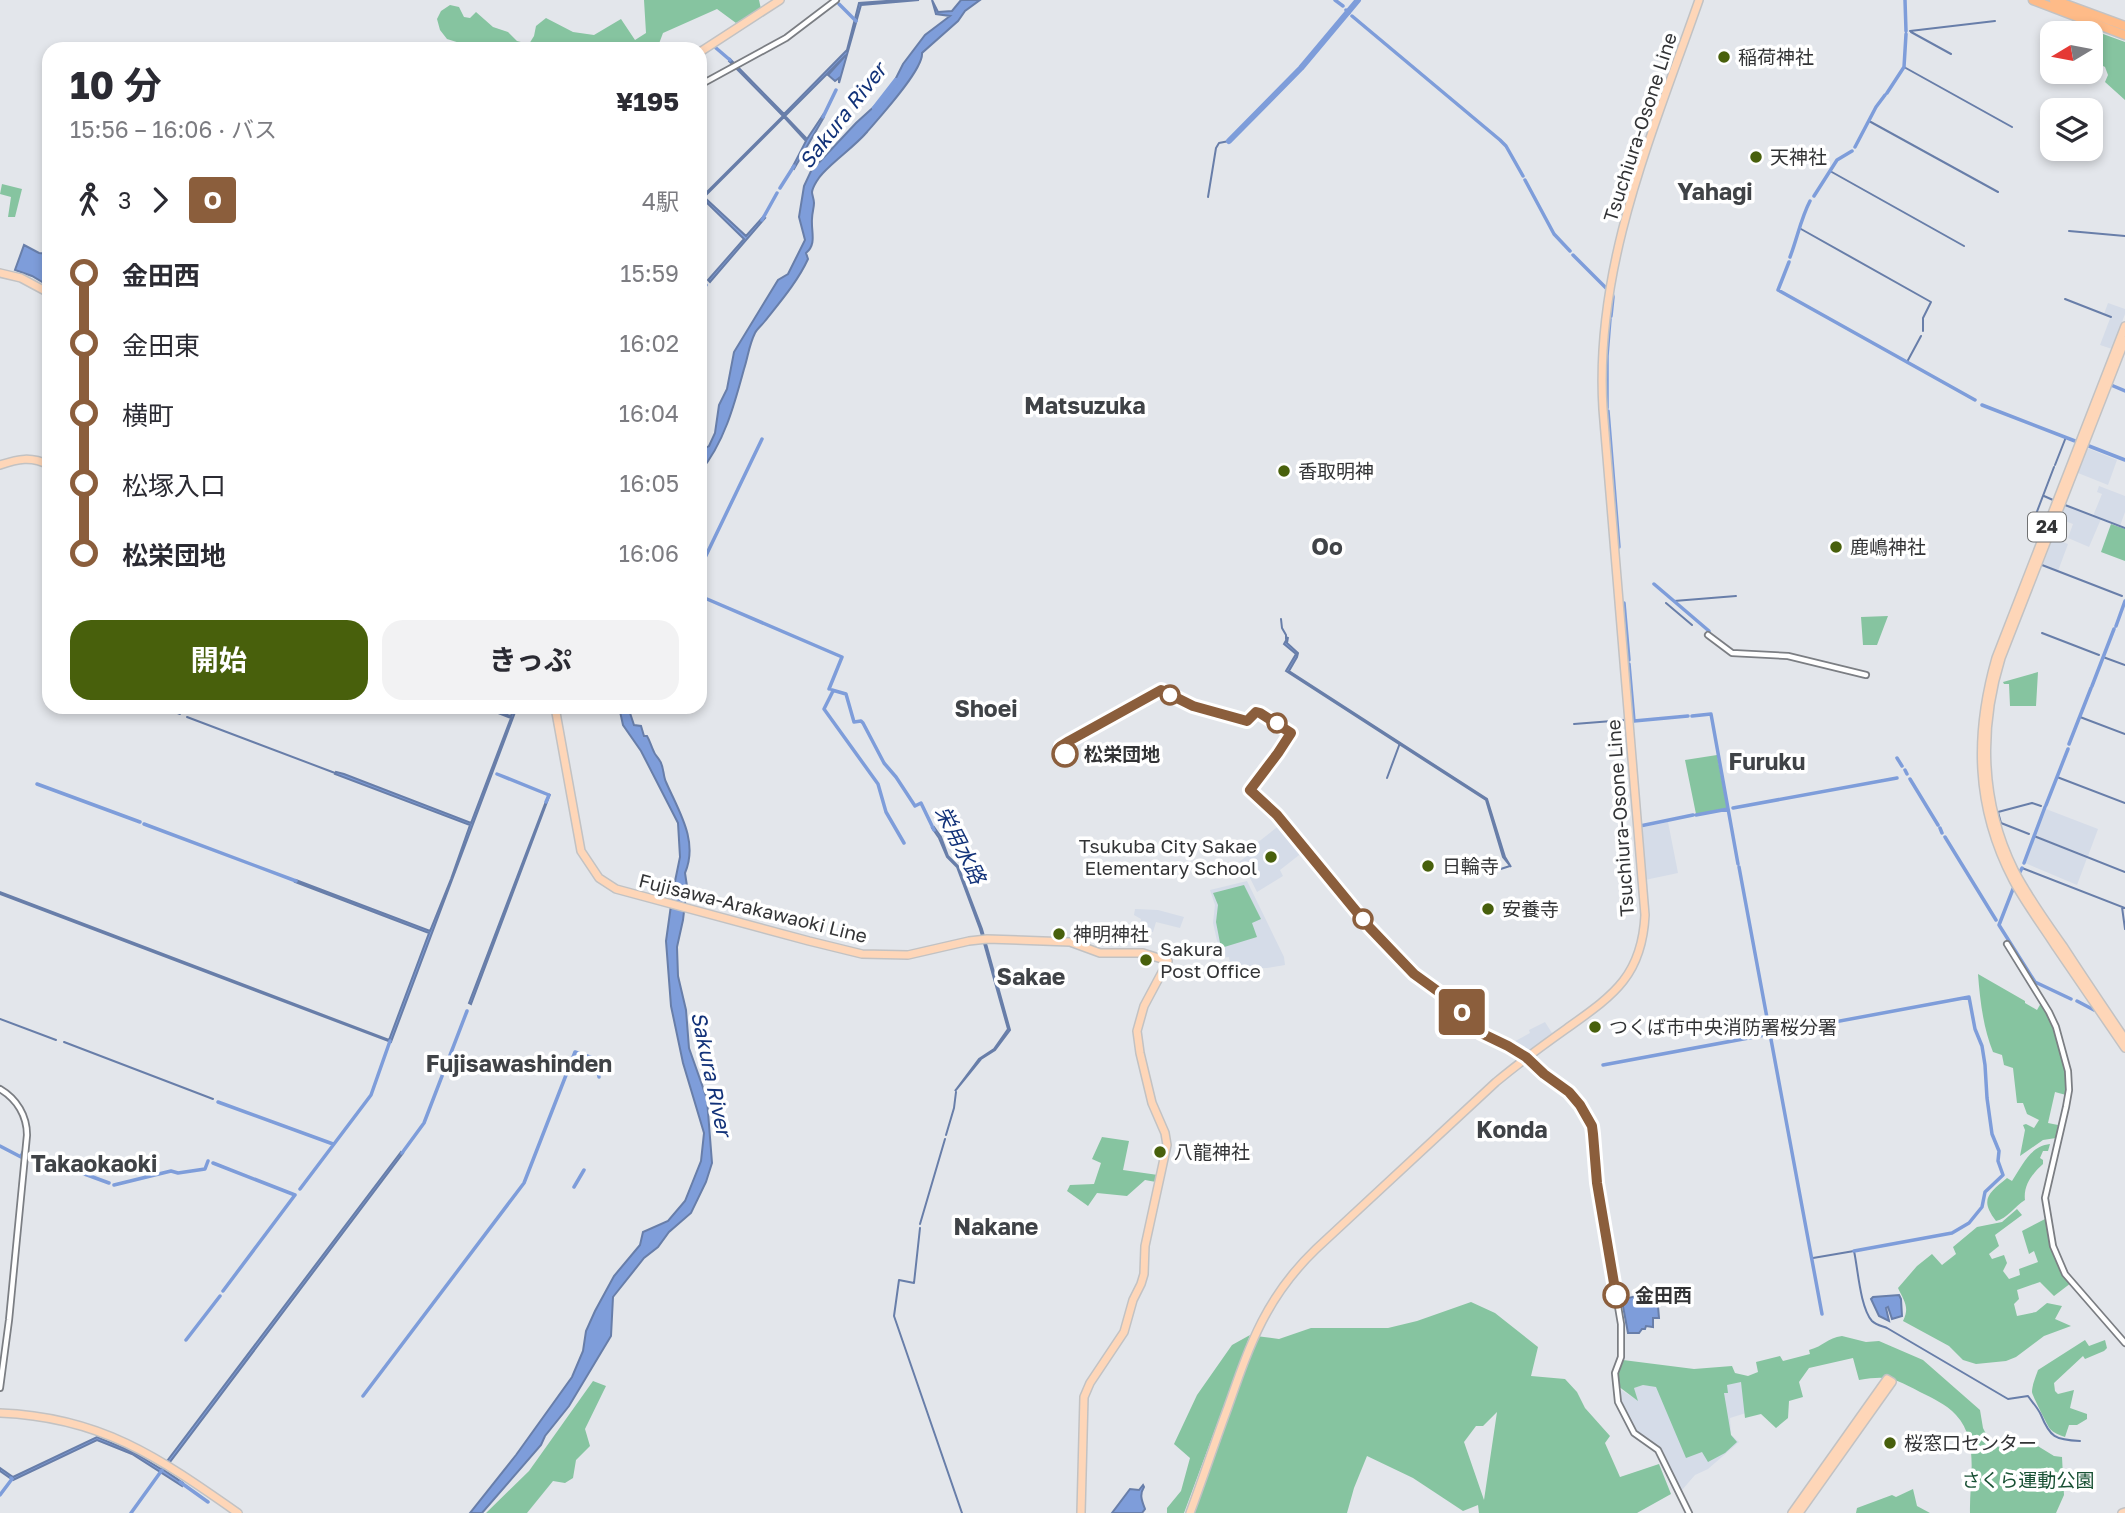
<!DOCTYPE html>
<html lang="ja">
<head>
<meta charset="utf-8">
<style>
  :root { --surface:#fff; --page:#f2f2f3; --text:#2b2b33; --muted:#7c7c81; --accent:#48600c }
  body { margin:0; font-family:"Golos Text","Noto Sans JP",sans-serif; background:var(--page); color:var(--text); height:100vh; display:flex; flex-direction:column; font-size:26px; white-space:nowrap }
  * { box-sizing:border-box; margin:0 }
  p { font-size:23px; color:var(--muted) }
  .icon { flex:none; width:38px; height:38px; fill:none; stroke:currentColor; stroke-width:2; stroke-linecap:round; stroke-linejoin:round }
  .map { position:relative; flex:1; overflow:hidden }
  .panel { position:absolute; left:42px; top:42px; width:665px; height:672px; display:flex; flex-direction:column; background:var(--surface); border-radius:21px; box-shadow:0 4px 10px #0003 }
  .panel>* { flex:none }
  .badge { padding:0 14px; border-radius:5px; font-size:24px; line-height:46px }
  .needle { width:46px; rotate:260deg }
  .tools { position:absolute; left:2040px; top:21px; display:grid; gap:14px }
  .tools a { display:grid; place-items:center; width:63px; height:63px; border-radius:14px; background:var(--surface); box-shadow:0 4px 10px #0003; font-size:35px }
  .map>.badge { position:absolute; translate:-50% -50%; box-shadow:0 0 0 4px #fff }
  .legs { display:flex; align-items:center; gap:10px; height:77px; padding:0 28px; font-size:23px }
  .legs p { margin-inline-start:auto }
  .summary { display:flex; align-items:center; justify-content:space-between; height:119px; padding:0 28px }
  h1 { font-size:38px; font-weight:700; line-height:52px }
  .cta { display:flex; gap:14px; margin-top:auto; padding:14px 28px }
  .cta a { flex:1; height:80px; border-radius:21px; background:var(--accent); color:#fff; font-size:28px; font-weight:700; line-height:80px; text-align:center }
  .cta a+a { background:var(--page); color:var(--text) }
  ul { padding:0 28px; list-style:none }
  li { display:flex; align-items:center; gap:24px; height:70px; font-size:26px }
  li i { display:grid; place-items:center; width:10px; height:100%; margin:0 9px; background:currentColor }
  li i::after { content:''; width:18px; height:18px; margin:-9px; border:5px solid; border-radius:50%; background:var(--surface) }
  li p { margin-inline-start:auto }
  li:first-child i { background:linear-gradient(#0000 50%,currentColor 0) }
  li:last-child i { background:linear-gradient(currentColor 50%,#0000 0) }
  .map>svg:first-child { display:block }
  .built { fill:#d5dce8 }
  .green { fill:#86c4a0; fill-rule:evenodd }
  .water { fill:#7e9dda; stroke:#687ea9; stroke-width:2 }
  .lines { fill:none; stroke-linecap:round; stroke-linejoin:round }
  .stream { stroke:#687ea9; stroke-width:2 }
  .canal { stroke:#7e9dda; stroke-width:3.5 }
  .river { stroke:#7e9dda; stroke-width:6 }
  .minor-casing { stroke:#7b7e83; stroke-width:8 }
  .major-casing { stroke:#c2c2c3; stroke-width:10 }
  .highway-casing { stroke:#c2c2c3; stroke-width:11 }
  .minor { stroke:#fff; stroke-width:4.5 }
  .major { stroke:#fed6b8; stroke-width:7 }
  .highway { stroke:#febb88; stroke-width:8 }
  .line-1-casing { stroke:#fff; stroke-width:16 }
  .line-1 { stroke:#8b5e3c; stroke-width:10 }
  .poi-dot { fill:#48600c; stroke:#fff; stroke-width:2.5 }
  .stop-1-dot { fill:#fff; stroke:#8b5e3c; stroke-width:3.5 }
  .labels { text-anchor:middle; stroke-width:7; stroke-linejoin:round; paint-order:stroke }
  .shield { fill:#fff; stroke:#707172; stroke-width:2 }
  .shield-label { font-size:18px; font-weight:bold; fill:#333436 }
  .poi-label { font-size:19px; fill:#333436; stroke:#fff; text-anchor:start }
  .street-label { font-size:19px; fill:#333436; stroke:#fff }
  .stop-label { font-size:19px; font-weight:bold; fill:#333436; stroke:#fff; text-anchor:start }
  .park-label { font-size:19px; fill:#185134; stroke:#fff }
  .water-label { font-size:21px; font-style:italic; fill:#123279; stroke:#fff }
  .quarter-label { font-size:23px; font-weight:bold; fill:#404347; stroke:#fff }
</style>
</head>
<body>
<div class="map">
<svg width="2125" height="1513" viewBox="0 0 2125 1513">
  <rect width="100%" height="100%" fill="#e3e6eb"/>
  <path class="built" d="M2108,303L2125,309V314L2112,349L2100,345L2111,316L2104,314Z
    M2087,448L2117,460L2108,485L2078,473Z
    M2099,486L2125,496V512L2120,526L2101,519L2089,547L2068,538L2073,524L2060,519L2066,505L2093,516L2102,494L2097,492Z
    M2053,538L2068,544L2058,571L2043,564Z
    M2046,809L2098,829L2088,856L2036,836Z
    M1668,822L1678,873L1645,880L1640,828Z
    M1281,824L1303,852L1280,870L1283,876L1257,892L1243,864L1239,862L1259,847L1257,843Z
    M2035,837L2087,858L2077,885L2025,863Z
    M1247,881L1284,957L1285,965L1267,968L1231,969L1229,957L1221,958L1213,923L1215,905L1210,890Z
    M1135,909L1158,910L1184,917L1180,928L1156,922L1153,932L1140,931L1141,919L1134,915Z
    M1545,1022L1552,1033L1528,1052H1522L1510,1044L1530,1033L1529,1030Z
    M1741,1381L1746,1413L1730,1418L1731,1435L1739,1442L1708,1469L1695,1475L1682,1490L1660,1447L1636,1431L1624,1412L1618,1388L1637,1400L1634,1388L1643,1385L1658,1387L1669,1382L1723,1386Z"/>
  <path class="green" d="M644,0H759L761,9L736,23L717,9L663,33L657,49H479L447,39L440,30L437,19L441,11L450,5L459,7L464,17L470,18L476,12L493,27L508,32L517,41L529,44L534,36L536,26L546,18L573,32L594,35L621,19L635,40L646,33Z
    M2095,31L2125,42V100L2105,82L2108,75L2105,67L2099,64Z
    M2,184L22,189L15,217H8L11,197L0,194Z
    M2111,524L2125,529V561L2101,552Z
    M1888,616L1877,645H1863L1861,617Z
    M2038,672L2036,706H2010L2009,684H2004L2003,682Z
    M1717,755L1727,808L1696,814L1685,760Z
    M1244,885L1261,919L1252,923L1257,937L1221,948L1216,922L1218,905L1213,893Z
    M1978,974L2025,1001V1003L2037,1010L2041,1003C2057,1029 2069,1064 2066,1095L2055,1092L2048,1123L2058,1125L2056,1138L2043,1140L2020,1156L2025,1130L2023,1125L2026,1124L2034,1128L2039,1120L2027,1114L2023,1103H2017L2013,1068L2004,1065L2002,1055L1993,1052C1983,1027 1980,1000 1978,974Z
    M1102,1137L1129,1141L1123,1170L1158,1175L1156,1182L1145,1180L1127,1196L1097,1193L1088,1206L1067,1191L1070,1185L1094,1184L1101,1163L1092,1159Z
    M2050,1144L2048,1151H2043L2040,1158L2043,1160V1164C2033,1173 2023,1185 2025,1200C2015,1206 2007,1219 1996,1221C1979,1199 1989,1193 2007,1178L2012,1181C2022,1166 2030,1146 2050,1144Z
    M2017,1209L2022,1215L1995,1235L1999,1246L1989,1254L1992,1259L2004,1255L2007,1263L2003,1271L2009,1279L2020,1275L2019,1269L2038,1262L2034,1251L2029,1254L2022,1231L2045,1219C2050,1242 2055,1264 2071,1283L2054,1296L2040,1282L2017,1290L2019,1299L2014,1304L2017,1316L2036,1312L2047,1303L2062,1306L2055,1319L2071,1326L2044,1336L2016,1357L2006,1361L1976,1364L1963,1360L1949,1346L1903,1321C1910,1307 1904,1301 1898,1288L1917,1266L1932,1254L1942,1265L1956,1254L1953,1247L1977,1227L2002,1222Z
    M1471,1302L1495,1313L1538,1347L1531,1376L1565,1379L1577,1392L1585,1408L1610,1436L1605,1443L1620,1477L1659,1464L1671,1494L1637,1513H1479L1478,1505L1463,1511L1413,1478L1367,1456L1354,1488L1347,1513H1194L1256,1336L1279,1339L1311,1328H1388L1417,1321ZM1497,1412L1484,1500L1464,1442L1476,1426H1483Z
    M1250,1335L1184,1513H1167V1508L1181,1491L1190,1458L1174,1444L1197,1395L1232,1345Z
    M1842,1336L1866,1342L1879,1341L1923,1360L1980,1410L1983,1428L1988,1438L2000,1448L2011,1450L2031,1442L2054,1456L2062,1457L2064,1495L2056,1513H1970C1969,1482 1980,1440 1956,1415C1946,1404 1932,1398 1920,1392C1894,1378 1888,1375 1859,1380L1853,1358L1809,1368L1799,1382L1803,1397L1789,1401L1788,1418L1776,1428L1761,1414L1745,1418L1741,1382L1727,1385L1728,1393H1724L1731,1435L1737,1442L1725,1453L1708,1462L1702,1452L1686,1458L1656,1387L1643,1385L1634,1388L1638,1401L1618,1386V1369L1623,1360L1694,1369L1732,1366L1735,1373L1748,1376L1758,1372L1756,1362L1780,1356L1783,1361L1810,1354L1809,1350C1824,1346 1827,1338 1842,1336Z
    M2085,1340L2089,1346L2105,1340L2107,1348L2104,1351L2085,1359L2083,1356L2054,1383L2055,1391L2058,1394L2074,1390L2070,1408L2087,1414V1419L2077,1425H2069L2065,1437C2059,1435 2054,1433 2050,1429C2048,1426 2032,1395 2032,1392C2032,1385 2036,1376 2038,1370Z
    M593,1381L606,1386L585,1429L590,1446L576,1460L573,1478L565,1483L553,1481L527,1513H486L529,1471Z
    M1913,1489L1917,1506L1930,1513H1856L1857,1508L1892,1495L1896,1497Z"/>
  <path class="water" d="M900,0H919L861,5L839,83V78L835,81L828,75L846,55L785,116L807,139L823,115L824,117L794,169L792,168L806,141L784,117L704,197L746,236L763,217L765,218L710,282L708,280L744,239L703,199L700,201V194L703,196L783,116L729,61L730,59L784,114L847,50L859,3Z
    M932,0L938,12L952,11L961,0H980L965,11L958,21L922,53C924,69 879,118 867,132C854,147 837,158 823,173C819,177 813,186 812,192C812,195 814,199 814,203C814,208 812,213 812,219C811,232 817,244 806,253L808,259C798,281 780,302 765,321C762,325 757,329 755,333C749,345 748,357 744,369C734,406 724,443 700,472V451L709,446L715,433L719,405L727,389L734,352L778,280L788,274L805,240L799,217L804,186L811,171L856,123L888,94L903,64L925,35L950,16L936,14Z
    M24,245L39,253L49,254V286L32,276L15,270Z
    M1288,637L1287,643L1298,653L1297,657L1289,671L1487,799L1505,857L1511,867L1503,857L1486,800L1286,671L1296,654L1284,644Z
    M483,707L511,716L515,707H517L391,1042L0,894V892L389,1040L429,933L295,882L296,880L301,882L430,931L451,879L470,825L335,774L336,772L344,774L471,823L511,718Z
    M619,707H628L634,725L641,726L644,736H647C650,741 651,746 654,752C655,755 658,757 660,761C664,767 663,776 666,782C678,810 699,841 685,873L687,886L683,920L677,947L678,976L686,1010L689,1048L707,1099L712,1163L706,1182L691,1213L669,1232L658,1247L644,1258L613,1297L611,1336L569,1406L545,1436L541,1445L482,1513H470L516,1455L572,1377L583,1351L586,1331L595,1311L614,1276L640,1245L643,1232L668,1221L685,1201L701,1161L704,1133L683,1063L671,1006L666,941L673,891L680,857L678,823L641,751L623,725Z
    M550,794L471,1004L469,1003L545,804Z
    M934,827L941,837L948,856L958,866L982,929L1010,1030L995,1050L981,1059L955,1091L979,1059L994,1049L1008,1029L980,929L957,867L947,857L939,838L932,828Z
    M401,1152L403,1153L164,1470L183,1483L182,1486L132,1454L97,1440L13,1480L0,1471V1468L13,1477L97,1437L133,1452L161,1469Z
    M1655,1292L1657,1294L1659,1318H1653V1327L1646,1326L1645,1329H1642L1639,1333H1628L1622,1301L1623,1299Z
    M1899,1295L1901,1299L1902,1316L1892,1319L1888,1307L1886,1308L1889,1321L1879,1316L1871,1299L1873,1297Z
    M1143,1485L1144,1487C1139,1495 1142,1501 1145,1509L1142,1513H1112L1130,1489L1139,1490Z"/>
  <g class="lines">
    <path class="stream" d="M1910,31L1995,21
      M1911,32L1951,54
      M1904,67L2012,127
      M1869,121L1998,192
      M1830,171L1964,246
      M1208,197L1216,148L1219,143L1229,141
      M1801,229L1931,302L1923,318V331
      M2069,231L2125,236
      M2065,299L2111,317
      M1907,362L1921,336
      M2055,465L2066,437
      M2044,496L2053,500
      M2065,505L2125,528
      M2033,522L2054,467
      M2042,565L2122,596
      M1674,601L1736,596
      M1666,603L1692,625
      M1281,619L1282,628L1286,635V639
      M2042,633L2099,655
      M2103,657L2125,665
      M162,707L180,714
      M187,717L335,773
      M2080,717L2125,734
      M1574,724L1625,720
      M2057,777L2125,803
      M1387,778L1400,743
      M2029,834L2001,823L1998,812L2032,803L2041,806
      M2034,836L2125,872
      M2022,868L2125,908
      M1485,874L1510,866
      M2122,907L2125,929
      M0,1019L56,1040
      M64,1042L213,1099
      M946,1135L954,1108L956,1092
      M920,1224L945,1139
      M920,1228L914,1283L899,1280L894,1316L962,1513
      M1813,1258L1854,1251C1858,1269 1860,1307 1872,1321C1876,1325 1882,1326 1887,1328L2008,1399L2028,1396C2032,1402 2038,1408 2041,1415C2050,1437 2055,1440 2080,1441"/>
    <path class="canal" d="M1335,0L1343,6
      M1905,0L1906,31
      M839,4L856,21
      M1346,10L1349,13
      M1352,16L1500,140L1506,146L1523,176
      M716,48L730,60
      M1887,93L1904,67L1906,34
      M823,117L836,90
      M1855,147L1876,107L1885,95
      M1525,180L1554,234L1570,251
      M780,188L794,166
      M1814,196L1837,160L1852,151
      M762,220L777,193
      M1573,255L1606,288
      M1790,257C1797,239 1801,218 1810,201
      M1789,262L1778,290L1975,400
      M700,294L706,285
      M1611,316L1613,297L1612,293
      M2111,385L2125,391
      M1982,405L2075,441
      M1607,408V356L1610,319
      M1608,411L1619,547
      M2089,446L2125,460
      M700,568L762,439
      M1654,584L1709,631
      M700,596L842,657L829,689
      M1624,603L1629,660
      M2116,626L2125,601
      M1629,664L1634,721L1688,716
      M2092,686L2114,629
      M832,690L846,694L854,722L861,721L863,723L884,763L896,777L915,806L921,803L934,830
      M833,691L824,709L878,784L886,812L904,843
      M1692,716L1711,714L1738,864
      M2069,744L2091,688
      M1897,758L1902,766
      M1905,770L1907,774
      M497,774L549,795L546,802
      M1910,779L1938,825
      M37,784L140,822
      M2046,805L2068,749
      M1733,808L1897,778
      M1696,815L1728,809
      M144,824L296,881
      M1640,826L1693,815
      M1940,828L1942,833
      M1945,837L1996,920
      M2024,863L2045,807
      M1739,867L1822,1314
      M2020,872L2022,868
      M2013,889L1999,925L2035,982L2071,999
      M2077,1001L2094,1010
      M1603,1065L1969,997L1975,1029L1982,1046L1985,1065L1987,1098L1992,1134L1999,1151L1998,1161L2003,1175L1985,1192L1982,1207L1969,1223L1952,1233L1854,1251
      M218,1102L333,1144
      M0,1146L21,1157L23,1152
      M402,1153L424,1123L467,1011
      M30,1154L109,1183
      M213,1163L295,1195L223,1291
      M114,1185L171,1171L178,1173L205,1169L208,1161
      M574,1187L584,1170
      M300,1189L371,1095L390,1041
      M186,1340L220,1296
      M363,1396L524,1183L575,1052L596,1059L599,1077
      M180,1482L208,1502
      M0,1495L12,1479L11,1478
      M131,1513L162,1470"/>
    <path class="river" d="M875,108L896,81
      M1229,141L1301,68L1358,0"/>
    <defs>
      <path id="minor" d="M700,85L786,38L836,0
        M1708,635L1732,653L1788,656L1866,675
        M1250,790L1277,815L1370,928L1414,974L1450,1000L1481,1033L1522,1054L1544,1074L1569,1092L1586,1116L1593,1134L1597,1183L1621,1324V1357L1615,1373L1618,1402L1634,1433L1658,1450L1689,1513
        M2007,944L2049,1012L2056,1027L2068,1071L2069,1090L2066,1107L2045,1198L2053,1246L2065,1274L2125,1343
        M0,1089C17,1099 27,1116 27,1135L9,1320L0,1388"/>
      <path id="major" d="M700,52L780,0
        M0,273L21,278L49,293
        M2125,326L1996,658C1974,735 1975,807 2013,880C2025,903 2042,925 2056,947C2079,981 2102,1014 2125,1048
        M2125,340L2001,658C1979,729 1981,803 2014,870C2028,897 2046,922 2063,946C2083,977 2104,1008 2125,1039
        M0,465C18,459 31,456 49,465
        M555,707L581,851L599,878L616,889L809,941L862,954L908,955L969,941L987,939L1070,942L1100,953H1143L1168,961L1144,1006L1137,1031L1140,1053L1152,1103L1165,1133L1167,1145L1145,1246L1144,1274L1141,1284L1133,1300L1124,1332L1090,1383L1084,1397L1081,1513
        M0,1413C101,1417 158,1457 238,1513
        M1190,1513C1203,1478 1215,1442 1228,1407C1250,1344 1266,1297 1316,1249L1496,1082C1519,1063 1542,1046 1566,1029C1612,996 1642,977 1645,915L1603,409C1594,266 1653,132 1699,0
        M1792,1513L1887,1379L1892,1382
        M1799,1513L1892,1382
        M2122,1513L2125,1512"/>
      <path id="highway" d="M2033,0L2125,35
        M2054,0L2125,26"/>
    </defs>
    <use href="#minor" class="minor-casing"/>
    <use href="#major" class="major-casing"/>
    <use href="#highway" class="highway-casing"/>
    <use href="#minor" class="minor"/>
    <use href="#major" class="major"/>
    <use href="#highway" class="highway"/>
  </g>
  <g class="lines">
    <defs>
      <path id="line-1" d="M1065,754L1061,746L1069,741L1161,690L1193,706L1247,721L1256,712L1260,713L1291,733L1278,753L1250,790L1277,815L1370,928L1414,974L1450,1000L1481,1033L1508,1046L1526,1057L1544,1074L1569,1092L1580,1105L1592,1126L1593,1134L1597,1183L1616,1295"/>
    </defs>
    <use href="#line-1" class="line-1-casing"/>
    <use href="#line-1" class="line-1"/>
  </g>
  <g class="poi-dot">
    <circle cx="1724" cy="57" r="7"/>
    <circle cx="1756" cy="157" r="7"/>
    <circle cx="1284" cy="471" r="7"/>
    <circle cx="1836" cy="547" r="7"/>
    <circle cx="1271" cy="857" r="7"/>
    <circle cx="1428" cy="866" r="7"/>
    <circle cx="1488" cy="909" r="7"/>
    <circle cx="1059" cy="934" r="7"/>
    <circle cx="1146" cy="960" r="7"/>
    <circle cx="1595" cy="1027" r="7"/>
    <circle cx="1160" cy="1152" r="7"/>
    <circle cx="1890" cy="1443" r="7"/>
  </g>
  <g class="stop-1-dot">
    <circle cx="1170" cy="695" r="9"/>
    <circle cx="1277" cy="723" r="9"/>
    <circle cx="1065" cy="754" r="12"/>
    <circle cx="1363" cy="919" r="9"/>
    <circle cx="1616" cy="1295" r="12"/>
  </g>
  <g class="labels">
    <rect class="shield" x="2028" y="512.5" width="38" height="29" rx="5"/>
    <g class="shield-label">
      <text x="2047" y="533">24</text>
    </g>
    <g class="poi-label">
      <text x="1738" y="64">稲荷神社</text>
      <text x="1770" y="164">天神社</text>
      <text x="1298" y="478">香取明神</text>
      <text x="1850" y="554">鹿嶋神社</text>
      <text x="1257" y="853" text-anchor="end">Tsukuba City Sakae<tspan x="1257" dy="22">Elementary School</tspan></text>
      <text x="1442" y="873">日輪寺</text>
      <text x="1502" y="916">安養寺</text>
      <text x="1073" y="941">神明神社</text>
      <text x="1160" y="956">Sakura<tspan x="1160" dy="22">Post Office</tspan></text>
      <text x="1609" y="1034">つくば市中央消防署桜分署</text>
      <text x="1174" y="1159">八龍神社</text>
      <text x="1904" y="1450">桜窓口センター</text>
    </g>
    <g class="street-label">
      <text transform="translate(1640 127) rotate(-72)" y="7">Tsuchiura-Osone Line</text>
      <text transform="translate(1620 818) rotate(-94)" y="7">Tsuchiura-Osone Line</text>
      <text transform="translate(753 908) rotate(14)" y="7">Fujisawa-Arakawaoki Line</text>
    </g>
    <g class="stop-label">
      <text x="1084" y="761">松栄団地</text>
      <text x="1635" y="1302">金田西</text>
    </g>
    <g class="park-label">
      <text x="2028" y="1487">さくら運動公園</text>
    </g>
    <g class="water-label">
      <text transform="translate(843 116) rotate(-52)" y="7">Sakura River</text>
      <text transform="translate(960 845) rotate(63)" y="7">栄用水路</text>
      <text transform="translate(711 1074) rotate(78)" y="7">Sakura River</text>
    </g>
    <g class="quarter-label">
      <text x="1715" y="200">Yahagi</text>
      <text x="1085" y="414">Matsuzuka</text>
      <text x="1327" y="555">Oo</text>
      <text x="986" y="717">Shoei</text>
      <text x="1767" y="770">Furuku</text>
      <text x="1031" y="985">Sakae</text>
      <text x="519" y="1072">Fujisawashinden</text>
      <text x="1512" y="1138">Konda</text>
      <text x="94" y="1172">Takaokaoki</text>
      <text x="996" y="1235">Nakane</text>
    </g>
  </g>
</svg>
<div class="tools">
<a><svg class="needle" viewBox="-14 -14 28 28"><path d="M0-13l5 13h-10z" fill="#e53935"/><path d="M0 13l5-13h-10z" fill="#7c7c81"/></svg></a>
<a><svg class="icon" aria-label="layers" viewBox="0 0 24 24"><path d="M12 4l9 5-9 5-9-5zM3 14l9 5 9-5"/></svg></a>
</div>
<b class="badge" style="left:1462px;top:1012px;background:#8b5e3c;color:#fff">O</b>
<section class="panel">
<div class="summary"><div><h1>10 分</h1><p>15:56 – 16:06 · バス</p></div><b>¥195</b></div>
<div class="legs"><svg class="icon" aria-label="walk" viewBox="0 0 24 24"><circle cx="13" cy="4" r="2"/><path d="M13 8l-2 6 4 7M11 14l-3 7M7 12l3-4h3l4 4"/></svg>3<svg class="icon" aria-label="forward" viewBox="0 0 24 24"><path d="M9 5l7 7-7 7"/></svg><b class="badge" style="background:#8b5e3c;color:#fff">O</b><p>4駅</p></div>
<ul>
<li><i style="color:#8b5e3c"></i><b>金田西</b><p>15:59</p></li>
<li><i style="color:#8b5e3c"></i><span>金田東</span><p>16:02</p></li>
<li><i style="color:#8b5e3c"></i><span>横町</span><p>16:04</p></li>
<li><i style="color:#8b5e3c"></i><span>松塚入口</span><p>16:05</p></li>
<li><i style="color:#8b5e3c"></i><b>松栄団地</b><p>16:06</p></li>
</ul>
<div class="cta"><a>開始</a><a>きっぷ</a></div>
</section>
</div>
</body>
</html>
